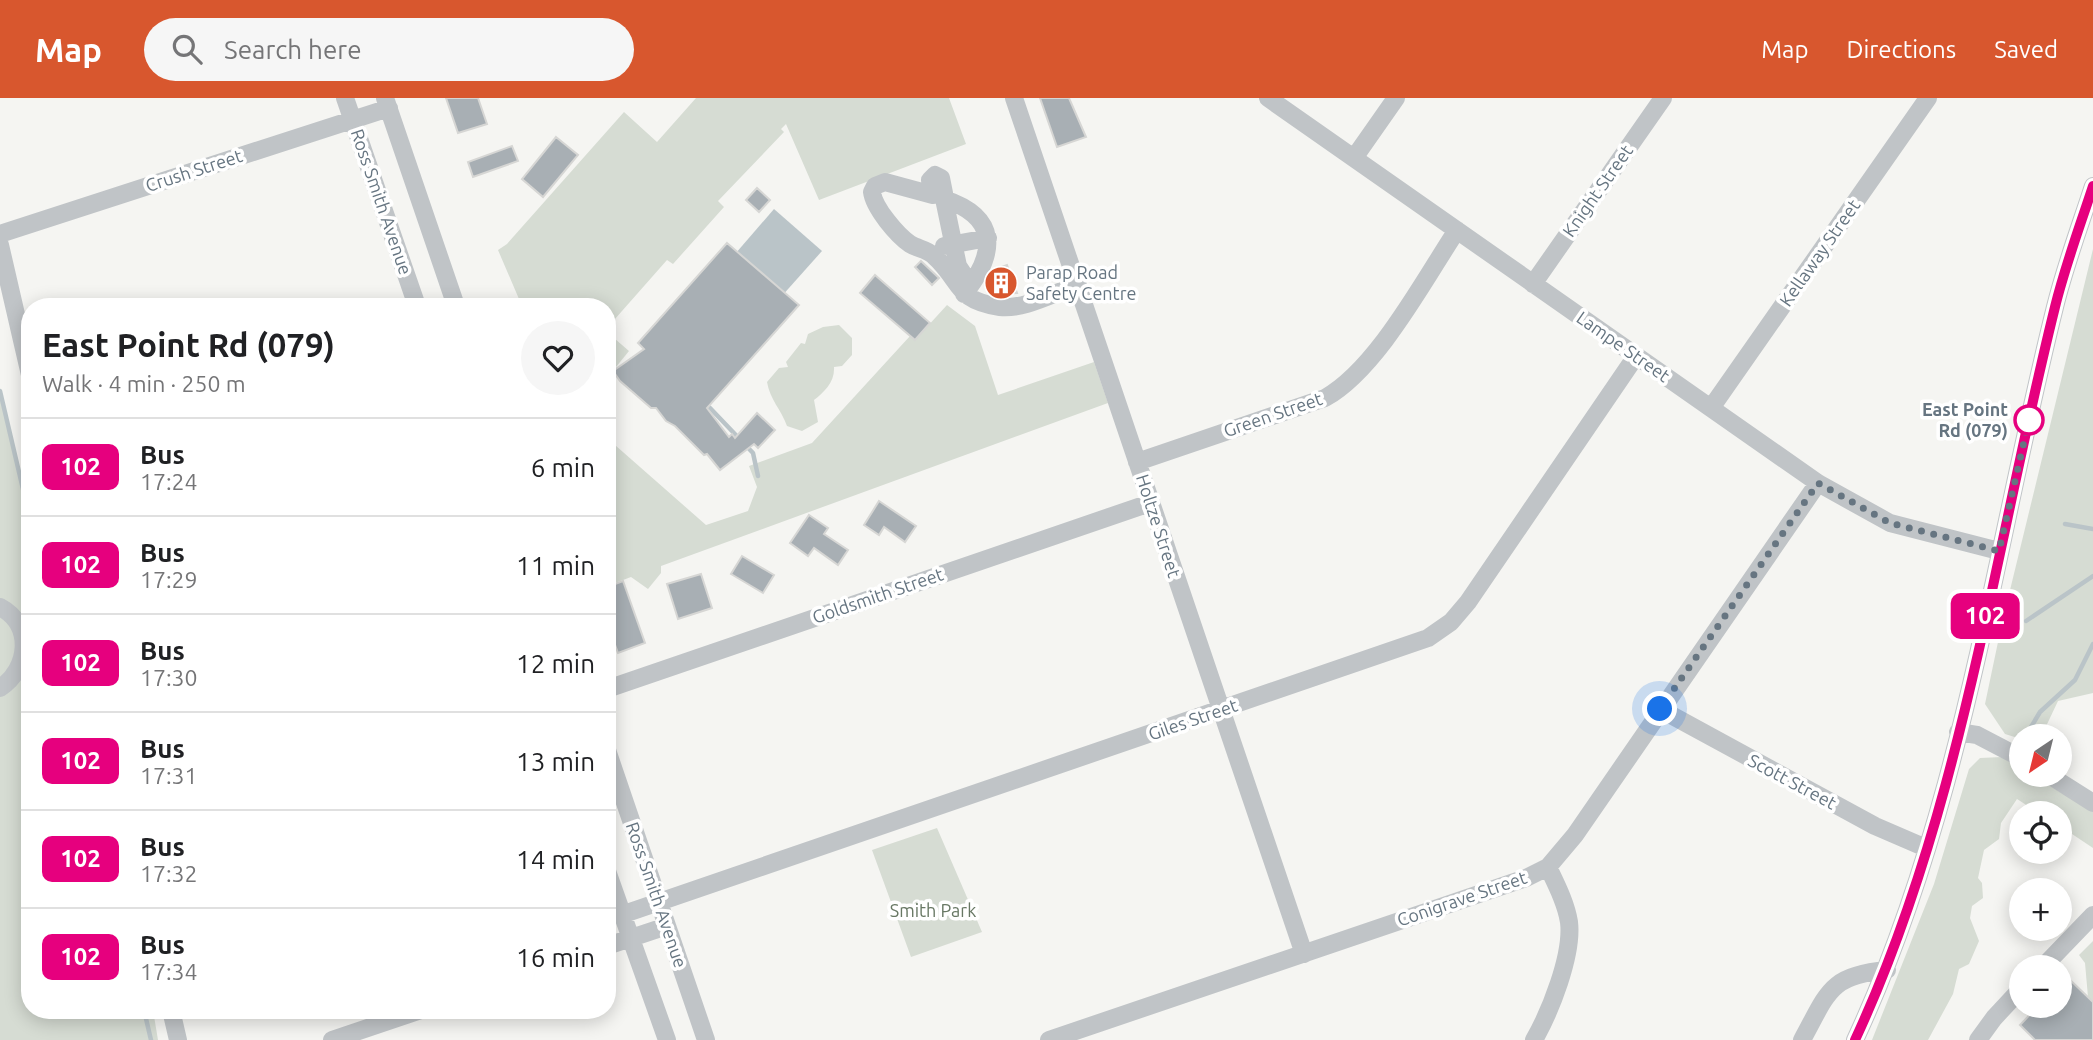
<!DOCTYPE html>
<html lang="en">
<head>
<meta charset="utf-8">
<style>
  :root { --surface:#fff; --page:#f6f6f6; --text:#202124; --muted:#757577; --line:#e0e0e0; --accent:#d8572e }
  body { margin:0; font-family:Ubuntu,sans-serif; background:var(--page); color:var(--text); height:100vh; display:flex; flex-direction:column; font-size:26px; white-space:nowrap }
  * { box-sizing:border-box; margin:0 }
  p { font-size:23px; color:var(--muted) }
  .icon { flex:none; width:38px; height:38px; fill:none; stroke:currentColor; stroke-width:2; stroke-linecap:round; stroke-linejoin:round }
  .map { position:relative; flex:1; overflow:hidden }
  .panel { position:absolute; left:21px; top:200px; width:595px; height:721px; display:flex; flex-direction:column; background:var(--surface); border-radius:28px; box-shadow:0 4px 18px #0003 }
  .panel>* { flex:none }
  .badge { padding:0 14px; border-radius:10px; font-size:24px; line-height:46px }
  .needle { width:46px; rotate:215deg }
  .controls { position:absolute; left:2009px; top:626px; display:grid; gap:14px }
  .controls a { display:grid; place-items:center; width:63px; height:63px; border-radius:50%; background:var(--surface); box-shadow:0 4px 18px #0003; font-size:35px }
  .you { position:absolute; width:35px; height:35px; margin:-18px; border:5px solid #fff; border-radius:50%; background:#1a73e8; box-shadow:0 0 0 10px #1a73e833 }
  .map>.badge { position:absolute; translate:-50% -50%; box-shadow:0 0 0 4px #fff }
  .round { display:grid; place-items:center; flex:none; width:74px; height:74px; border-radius:37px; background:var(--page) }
  .summary { display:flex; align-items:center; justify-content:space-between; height:119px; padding:0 21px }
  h1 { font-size:33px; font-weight:600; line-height:52px }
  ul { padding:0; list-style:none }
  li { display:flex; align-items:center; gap:21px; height:98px; padding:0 21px; border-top:2px solid var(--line) }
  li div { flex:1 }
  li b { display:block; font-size:26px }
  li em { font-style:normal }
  li .badge { min-width:77px; font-weight:700; text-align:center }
  header { display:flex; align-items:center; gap:42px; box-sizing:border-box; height:98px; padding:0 35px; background:var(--accent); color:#fff }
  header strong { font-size:33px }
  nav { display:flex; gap:38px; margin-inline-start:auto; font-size:24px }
  .search { width:490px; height:63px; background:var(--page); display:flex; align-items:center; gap:18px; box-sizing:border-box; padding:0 24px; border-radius:38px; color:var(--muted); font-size:26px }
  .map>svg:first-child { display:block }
  .green { fill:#d6dcd3 }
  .water { fill:#bac4c8 }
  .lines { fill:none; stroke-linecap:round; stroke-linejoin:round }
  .stream { stroke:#bac4c8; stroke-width:4.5 }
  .building { fill:#a8afb4; stroke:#d6d6d4; stroke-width:2 }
  .minor { stroke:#c0c4c7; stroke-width:18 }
  .line-casing { stroke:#fff; stroke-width:16 }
  .line { stroke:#e6007e; stroke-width:10 }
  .walk { stroke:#667581; stroke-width:7; stroke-dasharray:0 12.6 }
  .stop-dot { fill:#fff; stroke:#e6007e; stroke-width:3.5 }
  .labels { text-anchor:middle; stroke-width:7; stroke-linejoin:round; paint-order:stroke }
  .street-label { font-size:18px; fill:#667581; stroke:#fff }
  .poi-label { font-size:18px; fill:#667581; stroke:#fff; text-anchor:start }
  .stop-label { font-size:18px; font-weight:bold; fill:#667581; stroke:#fff; text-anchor:end }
  .park-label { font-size:18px; fill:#687864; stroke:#fff }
</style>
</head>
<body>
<header>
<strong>Map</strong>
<div class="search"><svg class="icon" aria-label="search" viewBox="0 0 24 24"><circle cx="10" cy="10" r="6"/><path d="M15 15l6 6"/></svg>Search here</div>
<nav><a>Map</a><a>Directions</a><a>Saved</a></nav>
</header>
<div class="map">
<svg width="2093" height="942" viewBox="0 0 2093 942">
  <rect width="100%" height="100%" fill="#f5f5f2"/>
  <path class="green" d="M696,0H949L966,46L819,102L786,26L781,31L784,34L718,103L724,109L673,166L667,162L607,230V208H537L519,201L498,152L507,146L624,14L657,44Z
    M2093,151V595L2058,603L2041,639H2021V641L2005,636L1985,606L2002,525Z
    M947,207L975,228L998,297L1094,264L1108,305L661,468V475L648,491L631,479L607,488V340L706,427L748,413L757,389L749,368L812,345L910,238L915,242Z
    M839,227L852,240V257L842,268L834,269C835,284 824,294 814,302L818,324L802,333L787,328C781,311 770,302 767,284L779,270L788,269L786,264L801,245L805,246L808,236L823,229Z
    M607,234L629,253L616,269L607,261Z
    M0,291L30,421V912H153L158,942H0Z
    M2002,659L2021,671V677H2032L2093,714V750L2060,728V716H2040L2017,701L2001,725L1999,741L1984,752L1978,780L1982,785L1983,800L1972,808L1970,820L1979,843L1969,866L1959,871L1953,896L1928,942H1872L1934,786L1969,671L1980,660Z
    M937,730L982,834L911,859L872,752Z
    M2093,843V904L2088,899L2085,865L2079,857Z"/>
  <path class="water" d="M774,111L822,153L738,247L691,207Z"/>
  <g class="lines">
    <path class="stream" d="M0,293L30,421
      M710,310L753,355L758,378
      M2065,426L2093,431
      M2026,523L2093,478
      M2025,639L2040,614L2075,582L2093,546
      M144,912L151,942"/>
  </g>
  <path class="building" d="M446,0H478L487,26L458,35Z
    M1040,0H1069L1086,39L1057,49Z
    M556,39L578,57L543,99L522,81Z
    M512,48L518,63L473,79L468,64Z
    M757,90L770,102L759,114L746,102Z
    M727,145L799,207L707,310L729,339L732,336L735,340L757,315L775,332L758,350L754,346L720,372L707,356L704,357L675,328L666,323L656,310H651L620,283L613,273L644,251L638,245Z
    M921,163L939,180L932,187L915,169Z
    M1007,167L1017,195L993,196L988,181L993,172Z
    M875,177L930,225L915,242L860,195Z
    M879,403L916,428L905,444L884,429L879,437L864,427Z
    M809,417L828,430L824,436L848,452L838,467L814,450L808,458L790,445Z
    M742,458L774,477L763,495L731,476Z
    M701,476L712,510L678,521L667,486Z
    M623,483L645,545L618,555L607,525V489Z
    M2067,879L2093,904V942H2035L2020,927L2038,908H2060V887Z"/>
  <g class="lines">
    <path class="minor" d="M345,0L417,208
      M385,0L456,208
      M1014,0L1304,856
      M1268,0L1818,385L1890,425L1999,453
      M1354,60L1396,0
      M933,96L930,82L935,77L941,80L944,95
      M933,97L885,84L875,88L872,94C874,110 897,137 910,146C918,151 927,151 934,158C962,183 954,202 1000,209C1024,212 1055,194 1078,187
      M944,101C999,119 997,155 964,196
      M944,101L958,168L970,186
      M0,136L389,10
      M0,147L30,277
      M944,148L988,140
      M1533,186L1663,0
      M1711,310L1928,0
      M1137,364L1325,300C1377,271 1424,182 1457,132
      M0,509C34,527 29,571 0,590
      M607,591L1150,405
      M1660,611L1875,728L1926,750
      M1958,634L1977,637L2021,660
      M607,652L706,942
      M2049,677L2093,705
      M607,773L667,942
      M624,816L1428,540L1451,524L1468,504L1636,258
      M607,848L667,828
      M2042,870L2093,817
      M171,912L178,942
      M332,942L421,912
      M1049,942L1526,780L1548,769L1575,737L1818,385
      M1534,942C1550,914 1573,857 1569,824C1566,805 1556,786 1548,769
      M1802,942C1828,895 1829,877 1887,872
      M1855,942C1962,712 1994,453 2055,209C2065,168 2080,128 2093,88
      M1978,942L1994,920L2021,891"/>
  </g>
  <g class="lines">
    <defs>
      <path id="line" d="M1855,942C1962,712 1994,453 2055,209C2065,168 2080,128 2093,88"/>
    </defs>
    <use href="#line" class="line-casing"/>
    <use href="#line" class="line"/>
    <path class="walk" d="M1660,611L1818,385L1890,425L1999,453L2029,322"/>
  </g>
  <defs>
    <symbol id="building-disc" viewBox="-11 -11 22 22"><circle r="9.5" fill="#d8572e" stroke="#fff"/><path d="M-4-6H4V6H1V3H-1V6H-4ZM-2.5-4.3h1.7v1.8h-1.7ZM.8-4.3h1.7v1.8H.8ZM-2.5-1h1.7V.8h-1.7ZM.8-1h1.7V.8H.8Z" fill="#fff"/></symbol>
  </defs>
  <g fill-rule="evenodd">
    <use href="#building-disc" x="982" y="166" width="38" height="38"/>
  </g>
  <circle class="stop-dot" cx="2029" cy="322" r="14"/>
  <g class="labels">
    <g class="street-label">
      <text transform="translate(194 73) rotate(-18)" y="6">Crush Street</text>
      <text transform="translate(1598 93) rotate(-55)" y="6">Knight Street</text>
      <text transform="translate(381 104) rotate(71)" y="6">Ross Smith Avenue</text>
      <text transform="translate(1820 155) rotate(-55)" y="6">Kellaway Street</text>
      <text transform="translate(1623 249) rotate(35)" y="6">Lampe Street</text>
      <text transform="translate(1273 317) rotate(-19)" y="6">Green Street</text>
      <text transform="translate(1158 428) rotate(72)" y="6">Holtze Street</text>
      <text transform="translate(878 498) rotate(-19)" y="6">Goldsmith Street</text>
      <text transform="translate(1193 622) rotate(-19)" y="6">Giles Street</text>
      <text transform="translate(1792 684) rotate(28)" y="6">Scott Street</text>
      <text transform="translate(656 797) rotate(71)" y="6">Ross Smith Avenue</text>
      <text transform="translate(1462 801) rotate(-19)" y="6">Conigrave Street</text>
    </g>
    <g class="poi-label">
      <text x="1026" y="181">Parap Road<tspan x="1026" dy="21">Safety Centre</tspan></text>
    </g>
    <g class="stop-label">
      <text x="2008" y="318">East Point<tspan x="2008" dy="21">Rd (079)</tspan></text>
    </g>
    <g class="park-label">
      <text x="933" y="819">Smith Park</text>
    </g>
  </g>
</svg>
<div class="controls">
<a><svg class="needle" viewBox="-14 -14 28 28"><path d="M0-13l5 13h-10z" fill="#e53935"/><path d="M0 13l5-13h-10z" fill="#757577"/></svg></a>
<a><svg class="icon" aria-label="locate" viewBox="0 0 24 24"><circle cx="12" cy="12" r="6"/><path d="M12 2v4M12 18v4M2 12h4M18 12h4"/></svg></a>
<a>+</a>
<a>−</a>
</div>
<div class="you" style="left:1660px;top:611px"></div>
<b class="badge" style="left:1985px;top:518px;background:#e6007e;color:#fff">102</b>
<section class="panel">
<div class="summary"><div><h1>East Point Rd (079)</h1><p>Walk · 4 min · 250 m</p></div><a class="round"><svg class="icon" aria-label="heart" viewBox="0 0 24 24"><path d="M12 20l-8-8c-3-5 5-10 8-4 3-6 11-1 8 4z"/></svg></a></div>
<ul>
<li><span class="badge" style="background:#e6007e;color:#fff">102</span><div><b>Bus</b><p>17:24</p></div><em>6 min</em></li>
<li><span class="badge" style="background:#e6007e;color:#fff">102</span><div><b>Bus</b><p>17:29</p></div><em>11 min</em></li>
<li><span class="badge" style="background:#e6007e;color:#fff">102</span><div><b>Bus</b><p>17:30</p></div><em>12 min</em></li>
<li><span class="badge" style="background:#e6007e;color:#fff">102</span><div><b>Bus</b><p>17:31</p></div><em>13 min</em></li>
<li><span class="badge" style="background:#e6007e;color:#fff">102</span><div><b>Bus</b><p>17:32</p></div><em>14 min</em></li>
<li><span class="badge" style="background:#e6007e;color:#fff">102</span><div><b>Bus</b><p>17:34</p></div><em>16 min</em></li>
</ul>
</section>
</div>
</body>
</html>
